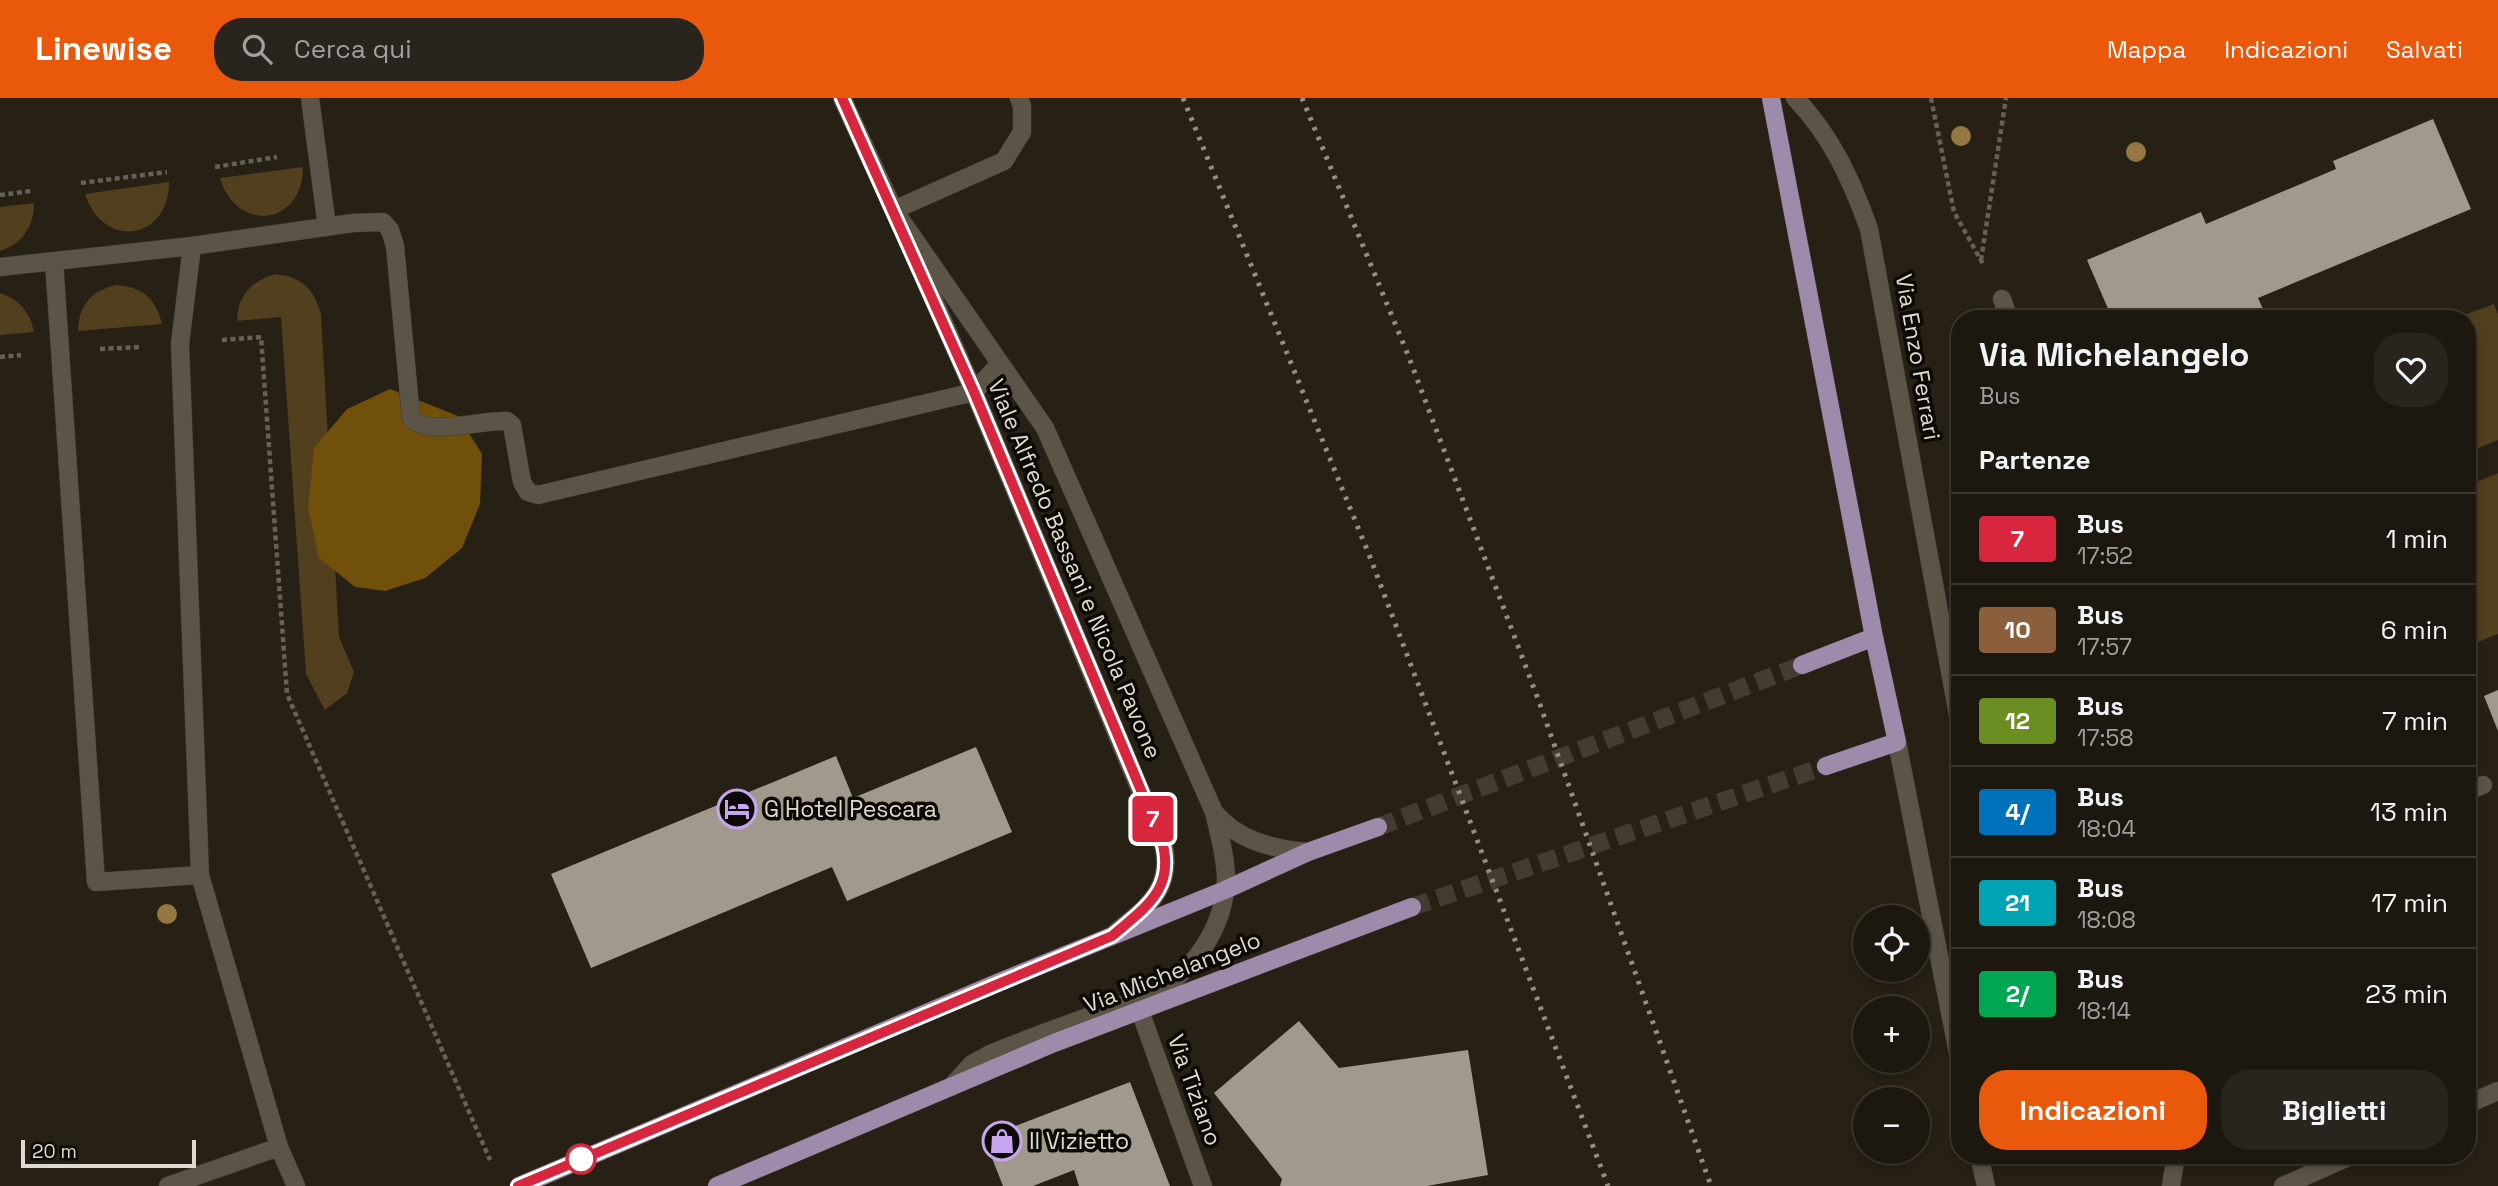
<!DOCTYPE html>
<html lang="it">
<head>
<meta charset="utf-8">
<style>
  :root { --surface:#1c1810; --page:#29251e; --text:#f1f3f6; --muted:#a0a09f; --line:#3a3730; --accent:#ea580c }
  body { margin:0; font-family:"Space Grotesk",sans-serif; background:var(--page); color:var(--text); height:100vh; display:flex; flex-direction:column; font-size:26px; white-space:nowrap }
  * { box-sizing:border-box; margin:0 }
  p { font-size:23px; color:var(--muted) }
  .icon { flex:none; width:38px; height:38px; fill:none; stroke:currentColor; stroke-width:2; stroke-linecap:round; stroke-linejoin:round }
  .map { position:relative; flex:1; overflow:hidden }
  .sheet { position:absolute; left:1951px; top:212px; width:525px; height:854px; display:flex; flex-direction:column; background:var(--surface); border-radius:28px; box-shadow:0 4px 10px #0003,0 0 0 2px var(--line) }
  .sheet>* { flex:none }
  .badge { padding:0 14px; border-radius:5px; font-size:24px; line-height:46px }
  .tools { position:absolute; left:1853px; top:807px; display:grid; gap:14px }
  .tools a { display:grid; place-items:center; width:77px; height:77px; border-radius:50%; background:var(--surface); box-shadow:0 4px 10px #0003,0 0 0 2px var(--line); font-size:35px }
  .scale { position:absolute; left:21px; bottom:18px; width:175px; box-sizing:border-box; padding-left:7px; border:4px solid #dedad3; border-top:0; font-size:19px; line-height:24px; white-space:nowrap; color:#dedad3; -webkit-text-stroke:5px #0d0a06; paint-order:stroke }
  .map>.badge { position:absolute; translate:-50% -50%; box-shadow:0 0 0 4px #fff }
  h2 { padding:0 28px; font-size:26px; line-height:63px }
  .round { display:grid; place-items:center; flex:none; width:74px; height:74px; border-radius:28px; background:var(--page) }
  .headline { display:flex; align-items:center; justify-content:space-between; height:119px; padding:0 28px }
  h1 { font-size:33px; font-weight:800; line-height:52px }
  .action { display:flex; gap:14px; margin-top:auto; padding:14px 28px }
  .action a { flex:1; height:80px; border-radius:28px; background:var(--accent); color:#fff; font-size:28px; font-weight:800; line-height:80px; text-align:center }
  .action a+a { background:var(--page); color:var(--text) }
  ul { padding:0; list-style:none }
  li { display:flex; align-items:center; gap:21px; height:91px; padding:0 28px; border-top:2px solid var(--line) }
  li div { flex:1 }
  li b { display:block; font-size:26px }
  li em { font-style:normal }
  li .badge { min-width:77px; font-weight:700; text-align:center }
  header { display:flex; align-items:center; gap:42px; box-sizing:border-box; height:98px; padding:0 35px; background:var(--accent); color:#fff }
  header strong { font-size:33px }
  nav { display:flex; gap:38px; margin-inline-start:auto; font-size:24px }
  .search { width:490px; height:63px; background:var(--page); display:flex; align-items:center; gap:18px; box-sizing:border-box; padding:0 24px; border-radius:28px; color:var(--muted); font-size:26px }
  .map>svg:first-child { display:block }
  .green { fill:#523f1e }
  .forest { fill:#70500b }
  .building { fill:#a1998c }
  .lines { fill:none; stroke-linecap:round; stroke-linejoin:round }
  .major-tunnel { stroke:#423c32; stroke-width:18; stroke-dasharray:18 9; stroke-linecap:butt }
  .minor-casing { stroke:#413b34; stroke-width:19 }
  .major-casing { stroke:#413b34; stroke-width:19 }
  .path { stroke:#666157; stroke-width:4.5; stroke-dasharray:5 3.5; stroke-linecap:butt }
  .minor { stroke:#5b5447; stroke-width:18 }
  .major { stroke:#9e8bac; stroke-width:18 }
  .rail { stroke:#938e86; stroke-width:5; stroke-dasharray:3.5 7; stroke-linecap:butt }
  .tree { fill:#957742 }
  .line-casing { stroke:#fff; stroke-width:16 }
  .line { stroke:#d7263d; stroke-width:10 }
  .stop-dot { fill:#fff; stroke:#d7263d; stroke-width:3.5 }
  .labels { text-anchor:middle; stroke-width:7; stroke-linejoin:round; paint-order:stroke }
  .street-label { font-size:23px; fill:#dedad3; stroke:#0d0a06 }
  .poi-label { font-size:23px; fill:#dedad3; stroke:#0d0a06; text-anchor:start }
</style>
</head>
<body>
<header>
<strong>Linewise</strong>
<div class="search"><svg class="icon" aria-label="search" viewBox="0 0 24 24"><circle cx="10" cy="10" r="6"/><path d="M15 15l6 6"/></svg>Cerca qui</div>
<nav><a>Mappa</a><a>Indicazioni</a><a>Salvati</a></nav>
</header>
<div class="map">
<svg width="2498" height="1088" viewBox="0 0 2498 1088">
  <rect width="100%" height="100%" fill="#262015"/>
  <path class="green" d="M303,69C303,128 237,136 220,80Z
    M169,84C169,143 103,152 85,96Z
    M34,105C34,128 23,146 0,153V109Z
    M275,176C301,179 314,190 321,216L339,539L354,574L347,595L325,612L306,576L281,219L237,223C238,197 250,184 275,176Z
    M116,187C142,189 156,200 162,226L78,233C79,207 91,193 116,187Z
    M0,195C20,202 30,214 34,234L0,237Z
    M2494,206L2498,216V342L2468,354V220H2456Z
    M2498,375V536L2468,548V388Z"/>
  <path class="forest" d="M390,291L458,318L482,356L480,406L462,450L425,480L385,493L355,489L319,460L308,410L314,350L347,311Z"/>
  <path class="building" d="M2433,21L2471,111L2258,200L2267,220H2112L2087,162L2201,114L2206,126L2336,71L2333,63Z
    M2498,592V633L2484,598Z
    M976,649L1012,734L847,803L832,769L591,870L551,776L836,658L853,700Z
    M1299,923L1339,970L1468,952L1488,1077L1427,1088H1280L1282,1081L1214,995Z
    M1130,984L1170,1088H1079L1074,1072L1033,1088H1003L984,1040Z"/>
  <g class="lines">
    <path class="major-tunnel" d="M1378,729L1802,567
      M1412,809L1826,668"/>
    <defs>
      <path id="minor" d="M310,0L327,129
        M842,0L898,121
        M1795,0C1831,37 1852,83 1869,131L1960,628
        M894,112L1045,330L1214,714C1219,736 1226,759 1226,782C1224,830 1193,876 1150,896C1130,905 1110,911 1090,918C1056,931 1023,942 990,956L972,966L951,989
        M894,112L1004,63L1022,34V8L1019,0
        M911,150L974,294L1164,749C1172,792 1146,810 1116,834
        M54,163L96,784L200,777L180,246L192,148
        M0,169L192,148L353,125L383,124L390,132L395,148L411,319C425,340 483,321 507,323L512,327L522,384L528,394L538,397L974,294L1000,265
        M2002,201L2009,220
        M1897,644L1960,965
        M2468,693L2483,687
        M1214,714C1238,743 1273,751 1308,754
        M200,777L279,1049L296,1088
        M1140,913L1203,1088
        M2468,1006L2498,993
        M1979,1057L1986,1088
        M168,1088L279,1049
        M2171,1088L2176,1057
        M2283,1088L2353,1057"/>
      <path id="major" d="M1771,0L1874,539L1897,644L1826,668
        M1802,567L1874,539
        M519,1088L997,885L1225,792L1308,754L1378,729
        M717,1088L1054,945L1412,809"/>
    </defs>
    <use href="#minor" class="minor-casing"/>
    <use href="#major" class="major-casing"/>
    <path class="path" d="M1931,0L1954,114L1983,166
      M215,69L277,59
      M81,85L167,74
      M0,97L31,93
      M1981,162L2006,0
      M222,242L261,239L287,596L490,1062
      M100,251L140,249
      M0,259L21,257"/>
    <use href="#minor" class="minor"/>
    <use href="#major" class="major"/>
    <path class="rail" d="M1183,0L1370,459L1608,1088
      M1302,0L1408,257L1538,601L1711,1088"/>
  </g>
  <g class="tree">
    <circle cx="1961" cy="38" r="10"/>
    <circle cx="2136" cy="54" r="10"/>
    <circle cx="167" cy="816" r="10"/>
  </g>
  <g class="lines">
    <defs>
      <path id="line" d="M518,1088L1112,838C1146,809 1177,790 1161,740L974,294L842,0"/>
    </defs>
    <use href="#line" class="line-casing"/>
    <use href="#line" class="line"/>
  </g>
  <defs>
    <symbol id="hotel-ring" viewBox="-11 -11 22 22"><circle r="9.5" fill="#0d0a06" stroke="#c6a6f0" stroke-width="1.5"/><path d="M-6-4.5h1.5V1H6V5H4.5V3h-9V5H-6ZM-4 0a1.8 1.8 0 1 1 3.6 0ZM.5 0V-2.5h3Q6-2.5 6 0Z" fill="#c6a6f0"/></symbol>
    <symbol id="shop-ring" viewBox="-11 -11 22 22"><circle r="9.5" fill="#0d0a06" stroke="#c6a6f0" stroke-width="1.5"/><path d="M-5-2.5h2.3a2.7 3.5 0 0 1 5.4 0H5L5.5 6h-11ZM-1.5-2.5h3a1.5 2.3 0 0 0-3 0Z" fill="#c6a6f0"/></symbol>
  </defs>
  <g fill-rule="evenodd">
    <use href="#hotel-ring" x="715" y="689" width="44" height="44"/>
    <use href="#shop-ring" x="980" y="1021" width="44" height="44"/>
  </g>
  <circle class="stop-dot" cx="581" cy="1061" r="14"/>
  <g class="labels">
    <g class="street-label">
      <text transform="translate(1918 259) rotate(80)" y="8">Via Enzo Ferrari</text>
      <text transform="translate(1075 471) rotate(67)" y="8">Viale Alfredo Bassani e Nicola Pavone</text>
      <text transform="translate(1172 874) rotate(-21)" y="8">Via Michelangelo</text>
      <text transform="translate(1195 992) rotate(70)" y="8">Via Tiziano</text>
    </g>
    <g class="poi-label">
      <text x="764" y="719">G Hotel Pescara</text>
      <text x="1029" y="1051">Il Vizietto</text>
    </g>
  </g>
</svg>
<div class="tools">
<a><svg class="icon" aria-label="locate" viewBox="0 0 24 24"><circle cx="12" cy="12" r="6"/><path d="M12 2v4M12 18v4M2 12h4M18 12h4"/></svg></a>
<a>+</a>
<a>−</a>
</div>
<div class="scale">20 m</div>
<b class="badge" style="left:1153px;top:721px;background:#d7263d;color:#fff">7</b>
<section class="sheet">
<div class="headline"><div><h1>Via Michelangelo</h1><p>Bus</p></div><a class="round"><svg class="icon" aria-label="heart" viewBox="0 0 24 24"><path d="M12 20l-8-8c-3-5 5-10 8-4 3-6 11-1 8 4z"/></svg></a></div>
<h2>Partenze</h2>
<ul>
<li><span class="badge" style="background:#d7263d;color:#fff">7</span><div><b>Bus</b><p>17:52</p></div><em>1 min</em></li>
<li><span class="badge" style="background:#8b5e3c;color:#fff">10</span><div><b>Bus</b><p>17:57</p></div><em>6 min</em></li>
<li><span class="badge" style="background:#6b8e23;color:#fff">12</span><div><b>Bus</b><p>17:58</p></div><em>7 min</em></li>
<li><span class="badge" style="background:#0072bc;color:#fff">4/</span><div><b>Bus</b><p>18:04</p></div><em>13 min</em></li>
<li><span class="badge" style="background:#00a3b4;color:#fff">21</span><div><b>Bus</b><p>18:08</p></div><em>17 min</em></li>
<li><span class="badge" style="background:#00a651;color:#fff">2/</span><div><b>Bus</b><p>18:14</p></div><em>23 min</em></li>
</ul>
<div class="action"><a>Indicazioni</a><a>Biglietti</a></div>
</section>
</div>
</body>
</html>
